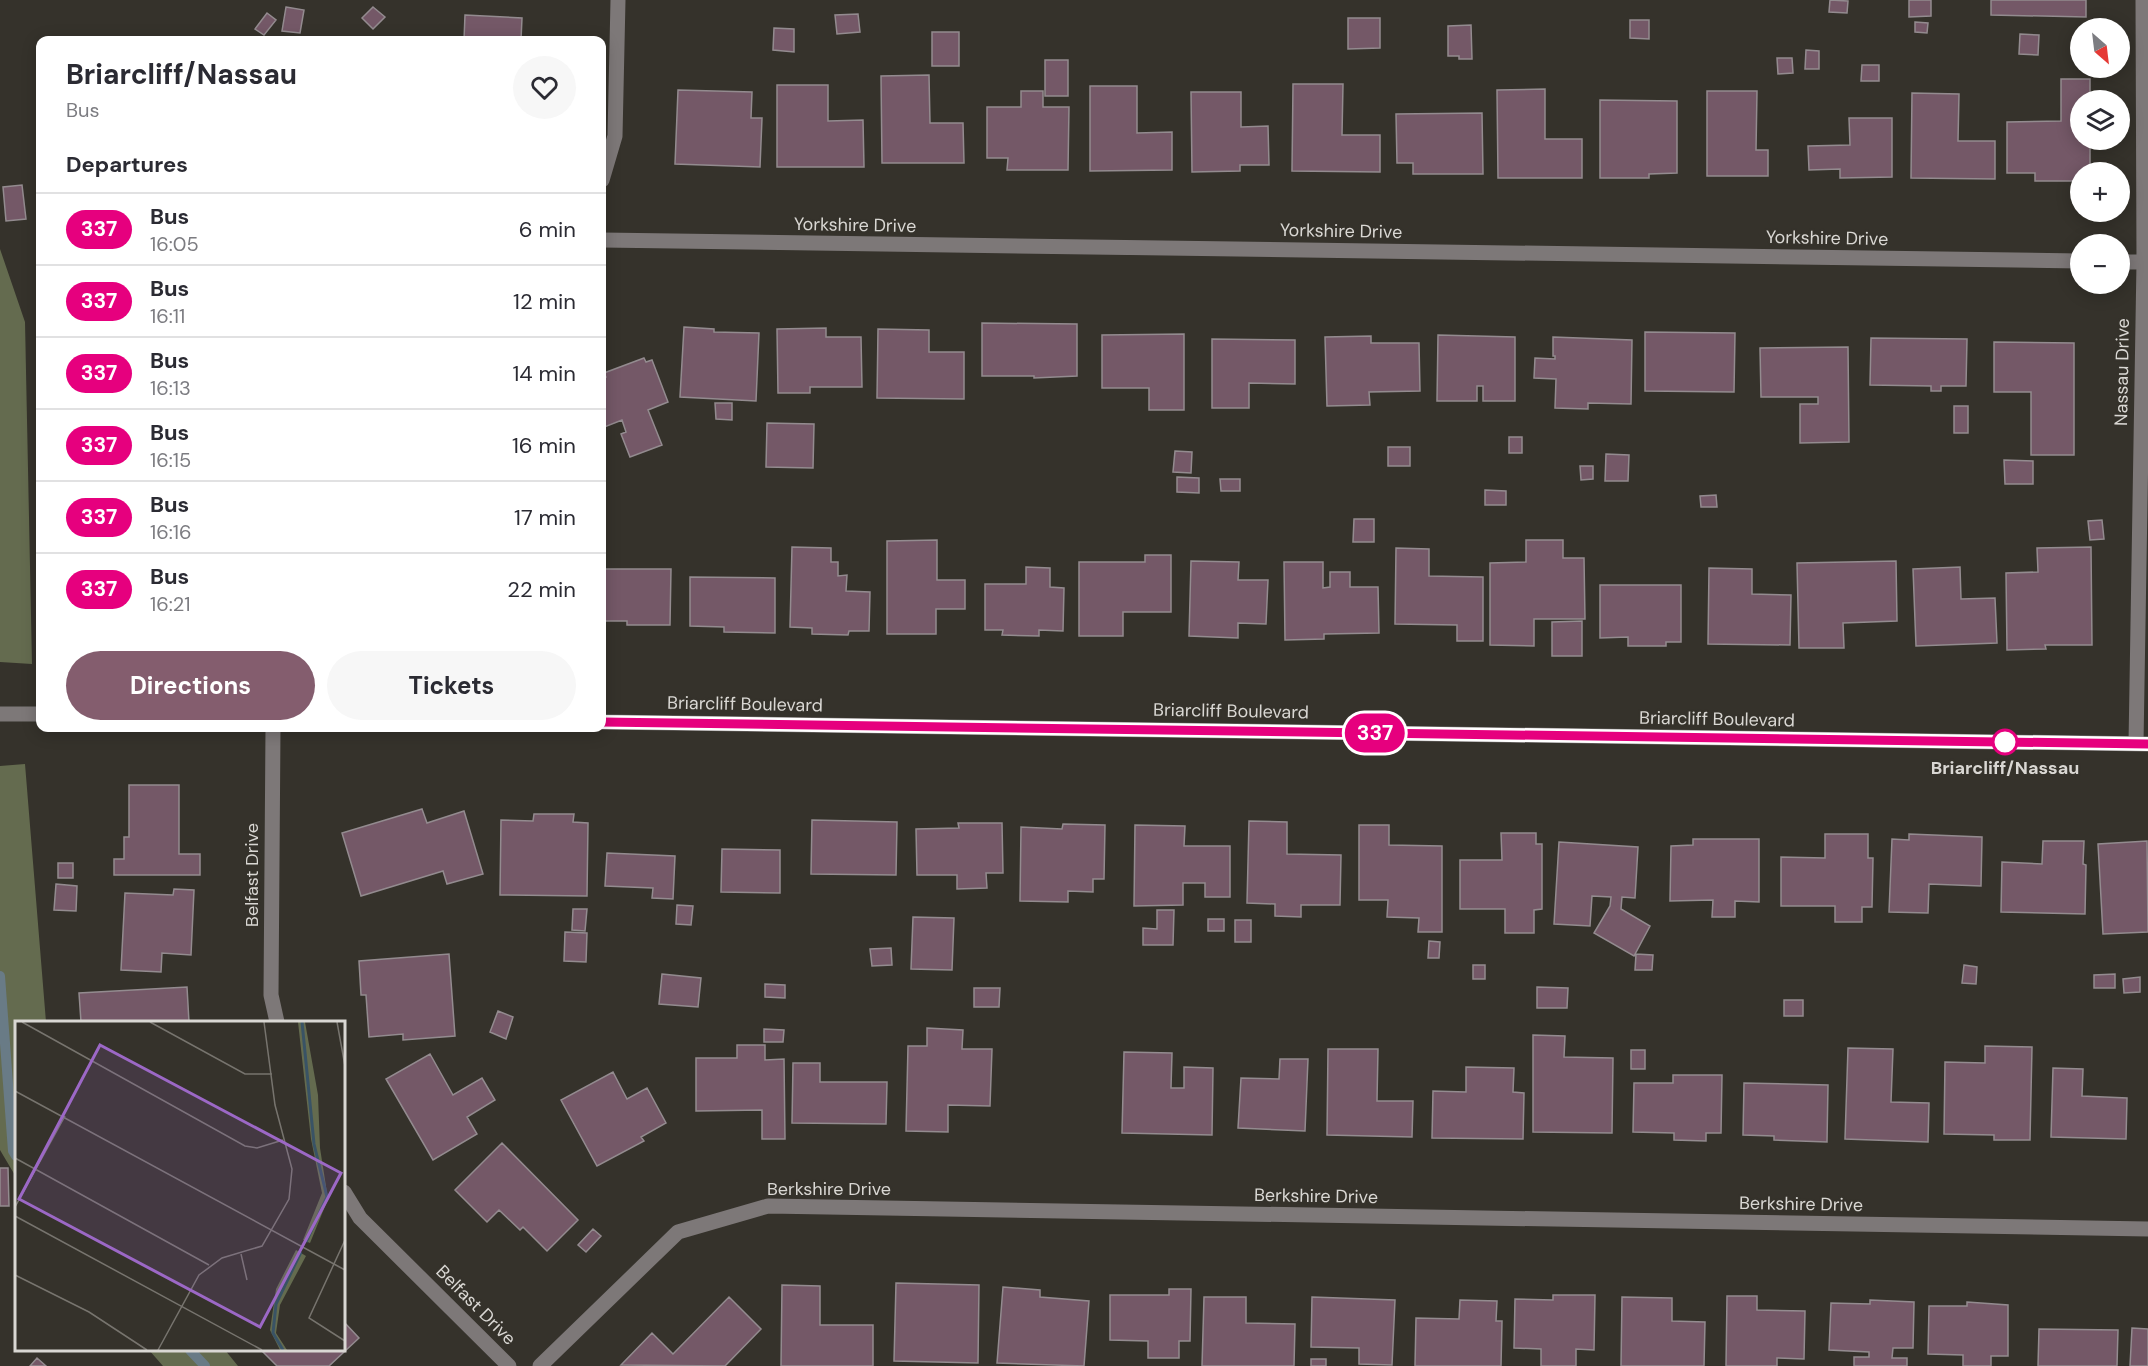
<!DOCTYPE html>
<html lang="en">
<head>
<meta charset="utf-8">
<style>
  :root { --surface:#fff; --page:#f7f7f7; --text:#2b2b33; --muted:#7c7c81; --line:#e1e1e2; --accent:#845d6e }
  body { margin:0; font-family:"DM Sans",sans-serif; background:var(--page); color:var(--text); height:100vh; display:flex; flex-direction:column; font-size:22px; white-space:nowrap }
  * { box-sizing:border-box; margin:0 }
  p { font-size:20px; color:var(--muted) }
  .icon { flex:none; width:33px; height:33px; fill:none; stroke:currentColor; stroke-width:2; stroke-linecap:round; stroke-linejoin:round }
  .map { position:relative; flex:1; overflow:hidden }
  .side { position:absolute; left:36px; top:36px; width:570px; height:696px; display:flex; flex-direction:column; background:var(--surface); border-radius:12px; box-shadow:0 3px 15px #0003 }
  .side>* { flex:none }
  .badge { padding:0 12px; border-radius:20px; font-size:21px; line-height:39px }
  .needle { width:39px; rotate:152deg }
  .fabs { position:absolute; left:2070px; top:18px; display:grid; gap:12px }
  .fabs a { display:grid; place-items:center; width:60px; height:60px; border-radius:50%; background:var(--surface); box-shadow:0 3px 15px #0003; font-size:30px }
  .map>.badge { position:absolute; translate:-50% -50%; box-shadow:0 0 0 3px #fff }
  h2 { padding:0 30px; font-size:22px; line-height:54px }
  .round { display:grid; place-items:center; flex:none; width:63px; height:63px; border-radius:32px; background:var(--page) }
  .headline { display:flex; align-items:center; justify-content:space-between; height:102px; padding:0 30px }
  h1 { font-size:28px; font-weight:700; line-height:45px }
  .cta { display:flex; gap:12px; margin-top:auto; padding:12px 30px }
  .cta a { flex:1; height:69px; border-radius:36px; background:var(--accent); color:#fff; font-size:24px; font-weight:700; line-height:69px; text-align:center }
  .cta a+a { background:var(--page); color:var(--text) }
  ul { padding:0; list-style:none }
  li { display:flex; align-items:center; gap:18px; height:72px; padding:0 30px; border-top:2px solid var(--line) }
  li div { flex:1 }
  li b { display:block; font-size:22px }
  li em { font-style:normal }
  li .badge { min-width:66px; font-weight:700; text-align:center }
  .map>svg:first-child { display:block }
  .forest { fill:#646b4f }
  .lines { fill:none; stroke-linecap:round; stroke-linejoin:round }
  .stream { stroke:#697b86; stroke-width:10 }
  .building { fill:#745867; stroke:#938b8f; stroke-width:1.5 }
  .minor { stroke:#7d7878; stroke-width:15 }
  .line-casing { stroke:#fff; stroke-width:14 }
  .line { stroke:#e6007e; stroke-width:9 }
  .stop-dot { fill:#fff; stroke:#e6007e; stroke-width:3 }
  .labels { text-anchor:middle; stroke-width:4.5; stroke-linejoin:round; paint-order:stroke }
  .street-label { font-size:18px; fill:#d9d7d3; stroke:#35322b }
  .stop-label { font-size:18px; font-weight:bold; fill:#d9d7d3; stroke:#35322b }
  .inset-river { fill:none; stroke:#395365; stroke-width:3 }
  .inset-road { fill:none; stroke:#77746e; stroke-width:1.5 }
  .view { fill:#9c68c6; fill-opacity:0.15; stroke:#9c68c6; stroke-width:3 }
  .inset-edge { fill:none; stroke:#d9d7d3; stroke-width:3 }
</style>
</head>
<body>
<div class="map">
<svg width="2148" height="1366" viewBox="0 0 2148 1366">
  <rect width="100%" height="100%" fill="#35322b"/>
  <path class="forest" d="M0,249L25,322L32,664L0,662Z
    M25,764L46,1022H16V1177L0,1150V766Z
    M149,1350H225L238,1366H163Z"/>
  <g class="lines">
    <path class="stream" d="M0,976L13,1151L16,1156
      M190,1350L205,1366"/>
  </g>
  <path class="building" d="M1830,0L1848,1L1847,13L1829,12Z
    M1909,0H1931V16L1909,17Z
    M1991,0H2086V17L1991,15Z
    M286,7L304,10L300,33L282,31Z
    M373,7L385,17L373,29L362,18Z
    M267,13L276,20L264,35L255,29Z
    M858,14L860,32L837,34L835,15Z
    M465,15L522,18L521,40H464Z
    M1348,18H1380V48L1348,49Z
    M1630,20H1649V39L1630,38Z
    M1915,22L1928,23L1927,33L1915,32Z
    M1471,25L1472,59H1459V56H1448V26Z
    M774,28L794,29V52L773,50Z
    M932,32H959V66H932Z
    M2020,34L2039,35L2038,55L2019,54Z
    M1806,50L1819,51V69H1805Z
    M1777,58H1792L1793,73L1778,74Z
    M1045,60H1068V96H1045Z
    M1862,65H1879V81H1861Z
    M929,75L930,123H963L964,163H882L881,76Z
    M2061,79H2090V100H2080V140H2090V172H2080V181H2035V173H2007V122L2061,121Z
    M1293,84H1343L1342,135H1380V172L1292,171Z
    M777,85H828V121L863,120L864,167H777Z
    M1090,86H1137V133L1172,132V170L1090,171Z
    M1545,89V139H1582V178H1498L1497,90Z
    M678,90L752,92L751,118H762L760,167L675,164Z
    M1021,91H1043V107H1069L1068,170H1007L1008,158H987V107H1021Z
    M1707,91H1757L1756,150H1768V176H1707Z
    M1191,92H1241V127L1268,126L1269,165H1240V171L1192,172Z
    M1912,93L1959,94L1958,141H1995V179L1911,178Z
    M1600,100L1677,101V173L1649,174V178H1600Z
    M1482,113L1483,174H1413V163H1397L1396,114Z
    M1849,118H1892V177L1840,178V169L1809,170L1808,146L1850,145Z
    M22,185L26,219L6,221L3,187Z
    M982,323L1077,324V376L1034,378V376H982Z
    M684,327L714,329V332L759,333L756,401L680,397Z
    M826,328V337H861L862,387H810V393H778L777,329Z
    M878,329L929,330V352H964V399L877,398Z
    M1645,332L1735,333L1734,392L1645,391Z
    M1184,334V410H1149V388H1102V335Z
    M1438,335L1515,337V401H1483V386H1477V401H1437Z
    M1371,336V343H1419L1420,391L1369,392L1370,405L1327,406L1325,337Z
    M1553,337L1632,340L1631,404L1588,403V409L1555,408L1556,379L1534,378L1535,358L1555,359V356H1553Z
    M1871,338L1967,339L1966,386H1941V391H1931V386L1870,385Z
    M1212,339L1295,340V384L1249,383V408H1212Z
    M1994,342L2074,343V455H2031V392H1994Z
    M1848,347L1849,442L1800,443V404H1818V397H1761L1760,348Z
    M644,358L646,362L652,360L668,402L648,410L662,445L630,457L621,434L626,432L622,420L602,428V378L606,377L604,373Z
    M715,403H732V420L716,419Z
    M1954,406H1968V433H1954Z
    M767,423L814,424L813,468L766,467Z
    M1509,437H1522V453H1509Z
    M1388,447H1410V466H1388Z
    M1175,451L1192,452L1191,473L1173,472Z
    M1606,454L1629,455L1628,481H1605Z
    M2004,460L2033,461V484H2005Z
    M1580,466H1593V479L1581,480Z
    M1177,477L1199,478V493L1177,492Z
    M1220,479H1240V491H1221Z
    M1485,490L1506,491V505H1485Z
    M1716,495L1717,507H1701L1700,496Z
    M1354,519H1374V542H1353Z
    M2102,520L2104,539L2090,540L2088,521Z
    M937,540V580H965V609H936V634H887V541Z
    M1526,540H1563V558H1584L1585,619H1534V646L1490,645V563L1526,562Z
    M792,547L831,548V562H838V576L847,575L846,591L870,592L869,631H849L848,635L812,634V628L790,627Z
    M2091,547L2092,645H2045L2046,649L2007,650L2006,573L2038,572L2037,548Z
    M1396,548L1429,549V576L1483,577V641H1457V625L1395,624Z
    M1145,555H1171V612H1123V636H1079V562H1145Z
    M1191,561L1239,562L1238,580H1268L1266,624L1238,623V638L1189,636Z
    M1896,561L1897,621L1843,623L1844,648H1799L1797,563Z
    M1284,562H1323V588L1330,587V572H1350V587H1378L1379,633L1324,634V639L1285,640Z
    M1026,567L1050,568V587L1064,588L1063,631L1039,630V636L1002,635L1003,630H985V584H1026Z
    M1960,567L1961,599L1995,598L1997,643L1916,646L1913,569Z
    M1709,568L1752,569V594L1791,595L1790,645L1708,644Z
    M602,569H671L670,625H627V621H602Z
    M690,577L775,578V633L724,632V627L690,626Z
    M1600,585H1681V642H1666V646H1628V637L1600,638Z
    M1582,621V656H1552V622Z
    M129,785H179V854H200V875H114V859H124V837H129Z
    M422,809L427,823L464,811L483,874L447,884L443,871L361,896L342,833Z
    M534,814H574L573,822L588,823L587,896L500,895L501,820L533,821Z
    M812,820L897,822L896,875L811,874Z
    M1249,821L1287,822V854L1341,855L1340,905H1301V917L1275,916V904L1247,903Z
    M958,823H1002L1003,873H986L987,888L957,889V875H917L916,829L959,828Z
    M1063,824L1105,825L1104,879H1093V892L1068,891V902L1020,901L1021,827L1062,829Z
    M1135,825L1185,826L1184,846H1230V897H1205V883H1183V905L1134,906Z
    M1359,825H1389V845L1442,846V932H1418L1419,918L1387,917L1388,900H1359Z
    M1501,833H1536V844H1542V909L1534,910V933H1505V909H1460V860H1502Z
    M1825,834H1868V858H1873L1872,907H1862V922H1835V906H1781V857L1825,858Z
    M1909,834L1982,837L1981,886L1929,884L1928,913L1889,912L1892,839L1909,840Z
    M1693,839H1759V902L1735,901V917H1712L1713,900L1670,901L1671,846L1693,845Z
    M2043,841H2084L2083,864L2086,865L2085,914L2001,912L2002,862L2042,864Z
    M2147,841L2148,932L2103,934L2098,844Z
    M1559,842L1638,847L1635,898L1622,897L1621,909L1650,926L1634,956L1594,933L1610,906L1611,897L1592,896L1590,926L1554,924Z
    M722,849L780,850V893L721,892Z
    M607,853L675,856L673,899L652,898L653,888L605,886Z
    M58,863H73V878H58Z
    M56,884L77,886L76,911L54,910Z
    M174,889L194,890L191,955L162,953L161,972L121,970L125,893L173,895Z
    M677,905L693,906L691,925L676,924Z
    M573,909H587L585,931L572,930Z
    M1157,910H1174L1173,945H1143V928L1157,929Z
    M913,917L954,918L952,970L911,969Z
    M1208,919H1224V931H1208Z
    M1235,920H1251V942H1235Z
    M565,932L587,933L586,962L564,961Z
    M1429,941L1440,942L1439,958H1428Z
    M891,948L892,965L872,966L870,949Z
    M449,954L455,1036L403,1040V1034L369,1037L366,995H361L359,961Z
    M1636,954L1653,955L1652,970H1635Z
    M1473,965H1485V979H1473Z
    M1964,965L1977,967L1976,984L1962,983Z
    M662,974L701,978L698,1007L659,1004Z
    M2115,974V988H2094V975Z
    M2140,977V992L2124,993L2123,979Z
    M765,984L785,985V998L765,997Z
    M187,987L189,1022H81L79,993Z
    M1537,987L1568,988L1567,1008H1537Z
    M974,988H1000L999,1007H974Z
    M1784,1000H1803V1016H1784Z
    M498,1011L513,1017L506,1039L490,1032Z
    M927,1028L963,1030L962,1049H992L990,1106L948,1105V1132L906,1131L908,1046H927Z
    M764,1029L784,1030L783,1042H764Z
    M1533,1035L1565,1036L1564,1057L1613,1058L1612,1133L1533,1132Z
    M737,1045H765V1060L784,1059L785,1139H762V1110L696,1111V1058H737Z
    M1985,1046L2032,1047L2030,1140H1994V1135L1944,1134L1945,1062L1985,1063Z
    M1848,1048L1893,1049L1891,1102L1929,1103L1928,1142L1845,1139Z
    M1328,1049H1378L1377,1101H1413L1412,1137L1327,1135Z
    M1631,1050H1645V1069H1631Z
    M1124,1052L1172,1053L1171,1088H1184V1067L1213,1068L1212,1135L1122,1133Z
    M430,1054L453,1095L482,1078L495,1100L467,1117L477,1134L433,1160L386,1079Z
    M1280,1059H1308L1305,1131L1238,1128L1241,1078L1279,1079Z
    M793,1063H820V1082H887L886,1124L792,1123Z
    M1466,1067L1514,1068L1513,1092L1524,1093L1523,1139L1432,1138L1433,1091L1466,1092Z
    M2053,1068L2083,1069L2082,1096L2127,1098L2126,1139L2051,1137Z
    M613,1072L627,1099L647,1088L666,1123L641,1137L644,1141L597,1166L561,1100Z
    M1673,1075H1722L1721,1133H1706V1141L1674,1140V1133L1633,1132L1634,1083H1673Z
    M1744,1083L1828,1085L1827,1142L1774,1140V1136L1743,1135Z
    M502,1143L578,1220L547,1251L523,1227L520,1230L499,1210L487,1222L455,1190Z
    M0,1168H8L9,1206H0Z
    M593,1229L601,1236L586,1252L578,1245Z
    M896,1283L979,1285L978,1363L894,1361Z
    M782,1285L820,1286V1325H873V1366H781Z
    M1003,1287L1040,1290V1297L1089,1301L1084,1366L997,1363Z
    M1169,1289H1191L1190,1341H1179V1358H1148V1341L1110,1340V1295H1169Z
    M1553,1295H1595L1594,1350L1576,1349V1366H1541V1349L1514,1348L1515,1299L1553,1300Z
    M1727,1296H1757V1310L1805,1311L1804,1359L1777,1358V1366H1726Z
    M729,1297L761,1329L725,1366L621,1365L652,1333L673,1354Z
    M1204,1297H1246V1323L1295,1324L1294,1366H1202Z
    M1312,1297L1395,1300L1392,1365L1359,1364V1348L1311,1347Z
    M1622,1297L1672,1298V1321L1705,1322L1704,1366H1621Z
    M1460,1300L1497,1301L1496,1321H1502L1501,1366H1415L1416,1318L1459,1319Z
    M1870,1300L1914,1302L1913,1348H1893L1892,1358H1907V1366H1854V1357H1869V1352L1829,1350L1831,1303L1870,1304Z
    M1967,1302L2008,1305V1356H1991V1366H1963V1355L1928,1354L1929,1306H1967Z
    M344,1322L359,1338L329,1366H277L261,1350H344Z
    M2132,1328L2148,1329V1366H2130Z
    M2039,1329L2118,1330L2117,1366H2038Z
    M37,1358L46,1366H30Z
    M1311,1359H1326V1366H1311Z"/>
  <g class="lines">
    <path class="minor" d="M602,180L615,136L618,0
      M602,240L2080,261
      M2120,262H2148
      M0,714H40
      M602,722L2148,744
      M273,728L271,995L277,1022
      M2136,744L2144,262L2143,0
      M344,1192L360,1218L509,1366
      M540,1366L678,1232L768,1206L2148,1229"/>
  </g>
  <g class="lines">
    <defs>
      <path id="line" d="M602,722L2148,744"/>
    </defs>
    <use href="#line" class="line-casing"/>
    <use href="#line" class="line"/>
  </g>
  <circle class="stop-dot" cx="2005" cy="742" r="12"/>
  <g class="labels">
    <g class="street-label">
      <text transform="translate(855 225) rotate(1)" y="6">Yorkshire Drive</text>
      <text transform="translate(1341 231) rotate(1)" y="6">Yorkshire Drive</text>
      <text transform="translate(1827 238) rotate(1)" y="6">Yorkshire Drive</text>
      <text transform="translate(2122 372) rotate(-89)" y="6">Nassau Drive</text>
      <text transform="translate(745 704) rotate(1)" y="6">Briarcliff Boulevard</text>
      <text transform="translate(1231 711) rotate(1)" y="6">Briarcliff Boulevard</text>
      <text transform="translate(1717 719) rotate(1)" y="6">Briarcliff Boulevard</text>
      <text transform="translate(252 875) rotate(-90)" y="6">Belfast Drive</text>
      <text x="829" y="1195">Berkshire Drive</text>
      <text transform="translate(1316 1196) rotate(1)" y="6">Berkshire Drive</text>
      <text transform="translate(1801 1204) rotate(1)" y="6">Berkshire Drive</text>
      <text transform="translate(476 1305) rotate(45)" y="6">Belfast Drive</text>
    </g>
    <g class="stop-label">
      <text x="2005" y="774">Briarcliff/Nassau</text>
    </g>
  </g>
  <g transform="translate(15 1021)">
    <rect width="330" height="330" fill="#35322b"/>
    <path d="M283,1H290L303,74L305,127L313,178L295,222L288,219L307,172L296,118ZM281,229L291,235L265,284L261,312L272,329H265L255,309L261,268Z" fill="#646b4f"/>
    <path class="inset-river" d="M287,1L299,123L312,176L291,221M268,329L258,312L261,283L286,231"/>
    <path class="inset-road" d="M7,1L230,125L242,127L268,119M135,1L230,53H257M322,1L330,45M0,70L330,249M0,137L194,244M0,186L50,95M0,195L247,329M330,219L294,297L330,320M226,233L232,259M0,254L74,291L132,329M143,329L184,254L207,237L247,225L274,178L277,148L260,84L249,1"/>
    <path class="view" d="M85,24L326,152L245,306L4,178Z"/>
    <rect width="330" height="330" class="inset-edge"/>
  </g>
</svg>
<div class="fabs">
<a><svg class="needle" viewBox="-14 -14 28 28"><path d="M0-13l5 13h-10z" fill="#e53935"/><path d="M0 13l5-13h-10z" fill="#7c7c81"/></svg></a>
<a><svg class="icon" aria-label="layers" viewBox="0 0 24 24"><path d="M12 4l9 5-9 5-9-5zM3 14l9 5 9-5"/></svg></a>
<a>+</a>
<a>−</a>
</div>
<b class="badge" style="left:1375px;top:733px;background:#e6007e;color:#fff">337</b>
<section class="side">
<div class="headline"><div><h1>Briarcliff/Nassau</h1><p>Bus</p></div><a class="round"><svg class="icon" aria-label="heart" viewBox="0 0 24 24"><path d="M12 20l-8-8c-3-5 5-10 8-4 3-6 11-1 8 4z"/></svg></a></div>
<h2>Departures</h2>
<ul>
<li><span class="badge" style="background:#e6007e;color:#fff">337</span><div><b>Bus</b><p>16:05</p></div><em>6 min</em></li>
<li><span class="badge" style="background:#e6007e;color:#fff">337</span><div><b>Bus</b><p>16:11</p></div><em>12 min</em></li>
<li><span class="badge" style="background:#e6007e;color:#fff">337</span><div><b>Bus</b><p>16:13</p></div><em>14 min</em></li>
<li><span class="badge" style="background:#e6007e;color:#fff">337</span><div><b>Bus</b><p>16:15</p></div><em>16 min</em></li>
<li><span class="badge" style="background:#e6007e;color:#fff">337</span><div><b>Bus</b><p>16:16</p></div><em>17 min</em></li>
<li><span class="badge" style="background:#e6007e;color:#fff">337</span><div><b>Bus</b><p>16:21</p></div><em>22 min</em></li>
</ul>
<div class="cta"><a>Directions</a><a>Tickets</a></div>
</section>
</div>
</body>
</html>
